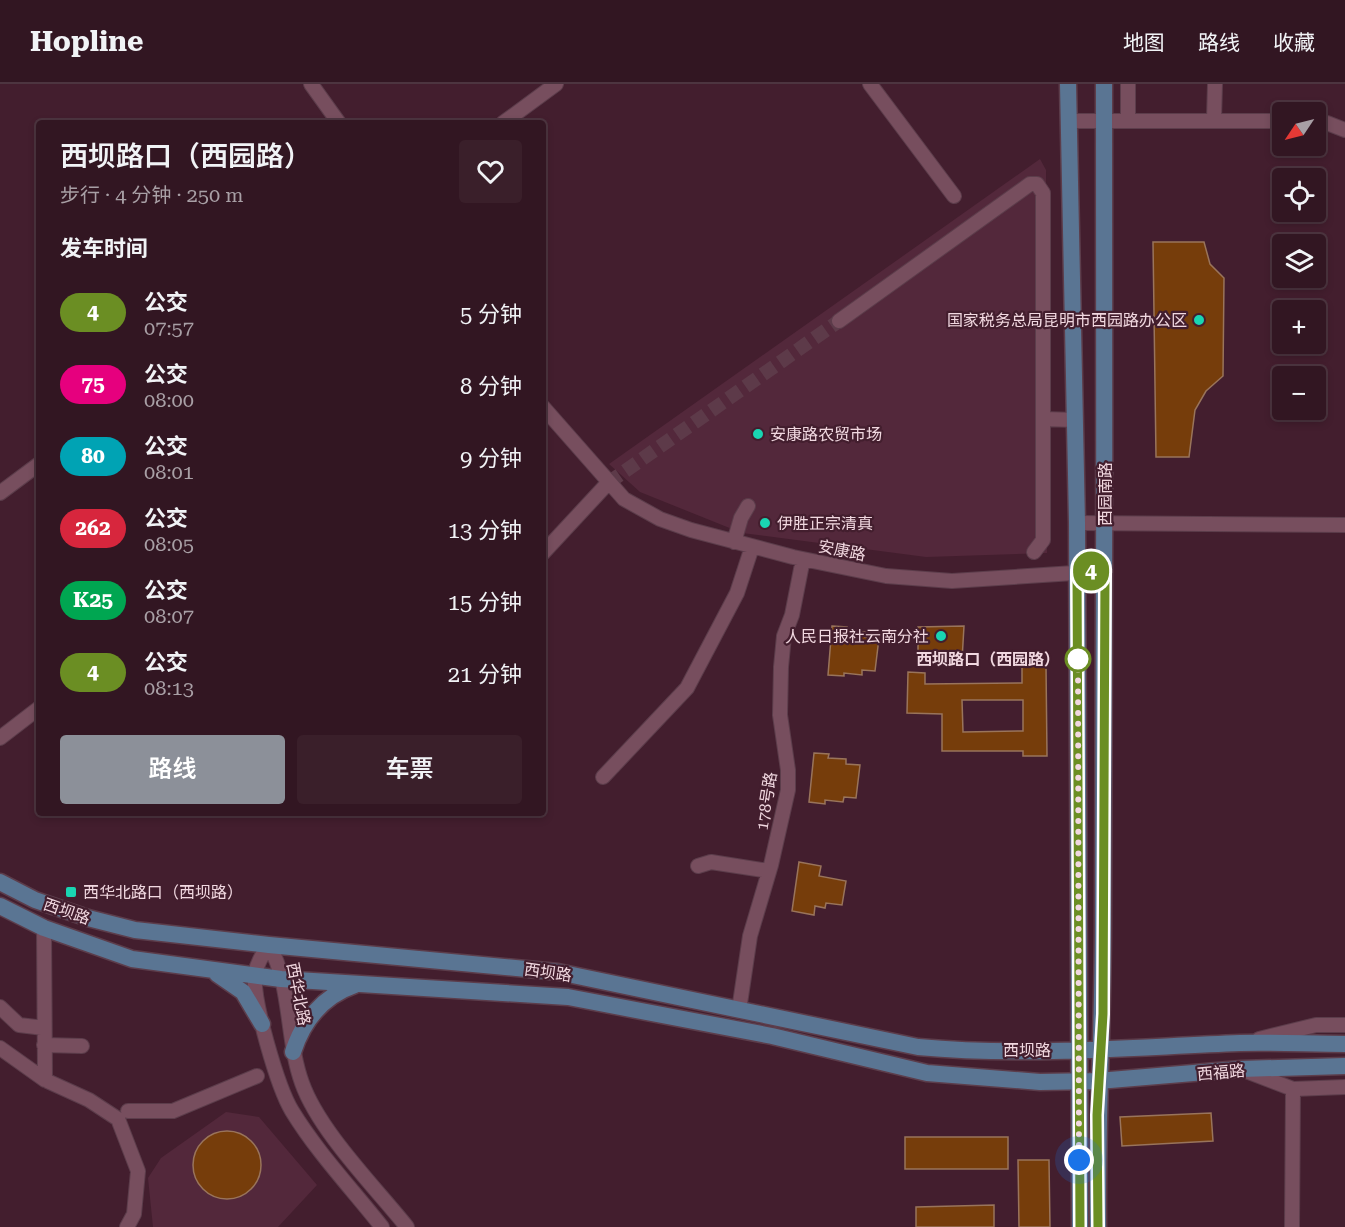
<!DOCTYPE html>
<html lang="zh">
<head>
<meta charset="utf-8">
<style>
  :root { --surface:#321622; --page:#3a1f2a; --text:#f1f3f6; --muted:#a89fa5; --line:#4d3540; --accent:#8c9099 }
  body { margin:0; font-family:"Roboto Serif","Noto Sans SC",serif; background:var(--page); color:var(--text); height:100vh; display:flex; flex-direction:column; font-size:22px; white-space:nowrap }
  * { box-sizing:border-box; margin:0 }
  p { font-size:20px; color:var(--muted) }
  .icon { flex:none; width:33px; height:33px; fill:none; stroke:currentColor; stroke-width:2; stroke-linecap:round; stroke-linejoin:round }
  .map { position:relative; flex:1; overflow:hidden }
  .drawer { position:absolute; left:36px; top:36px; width:510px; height:696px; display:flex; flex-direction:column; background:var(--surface); border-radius:6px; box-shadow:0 3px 9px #0003,0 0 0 2px var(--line) }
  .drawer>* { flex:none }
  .badge { padding:0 12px; border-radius:20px; font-size:21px; line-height:39px }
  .needle { width:39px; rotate:235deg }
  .buttons { position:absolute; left:1272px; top:18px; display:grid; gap:12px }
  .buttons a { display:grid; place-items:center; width:54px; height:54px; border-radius:6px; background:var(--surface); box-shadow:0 3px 9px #0003,0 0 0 2px var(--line); font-size:30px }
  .you { position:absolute; width:30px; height:30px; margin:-15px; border:4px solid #fff; border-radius:50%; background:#1a73e8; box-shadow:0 0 0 9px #1a73e833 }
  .map>.badge { position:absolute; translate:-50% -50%; box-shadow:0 0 0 3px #fff }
  h2 { padding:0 24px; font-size:22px; line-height:54px }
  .round { display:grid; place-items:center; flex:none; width:63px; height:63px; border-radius:6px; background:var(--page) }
  .head { display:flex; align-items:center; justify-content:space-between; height:102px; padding:0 24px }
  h1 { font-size:28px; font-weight:600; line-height:45px }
  .cta { display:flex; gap:12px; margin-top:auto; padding:12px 24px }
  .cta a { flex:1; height:69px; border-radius:6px; background:var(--accent); color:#fff; font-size:24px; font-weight:600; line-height:69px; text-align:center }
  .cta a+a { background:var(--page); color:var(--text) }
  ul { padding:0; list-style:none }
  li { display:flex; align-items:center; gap:18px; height:72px; padding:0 24px }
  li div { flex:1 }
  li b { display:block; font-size:22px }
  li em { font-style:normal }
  li .badge { min-width:66px; font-weight:700; text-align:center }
  header { display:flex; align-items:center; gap:36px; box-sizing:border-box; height:84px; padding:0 30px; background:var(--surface); border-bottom:2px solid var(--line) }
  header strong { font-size:28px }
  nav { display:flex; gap:33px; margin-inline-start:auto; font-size:21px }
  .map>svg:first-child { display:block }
  .built { fill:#53283b }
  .building { fill:#763d0b; stroke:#99745b; stroke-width:1.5; fill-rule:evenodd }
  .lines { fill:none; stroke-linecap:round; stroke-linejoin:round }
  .minor-tunnel { stroke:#5d3a49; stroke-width:14; stroke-dasharray:14 7; stroke-linecap:butt }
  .minor-casing { stroke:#5c3d4b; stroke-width:16 }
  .major-casing { stroke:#5c3d4b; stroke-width:19 }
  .minor { stroke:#774e5e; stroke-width:14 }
  .major { stroke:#5a7593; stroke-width:16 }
  .line-casing { stroke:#fff; stroke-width:14 }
  .line { stroke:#6b8e23; stroke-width:9 }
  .walk { stroke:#f1d8e0; stroke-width:6; stroke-dasharray:0 10.8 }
  .poi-dot { fill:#19d5b2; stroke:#431e2e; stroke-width:2 }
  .stop-dot { fill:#fff; stroke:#6b8e23; stroke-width:3 }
  .labels { text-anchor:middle; stroke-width:4.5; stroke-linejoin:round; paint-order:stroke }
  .poi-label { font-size:16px; fill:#f1d8e0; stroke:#431e2e; text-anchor:start }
  .street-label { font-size:16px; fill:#f1d8e0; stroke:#431e2e }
  .stop-label { font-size:16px; font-weight:bold; fill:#f1d8e0; stroke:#431e2e; text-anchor:end }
</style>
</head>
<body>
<header>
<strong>Hopline</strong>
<nav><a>地图</a><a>路线</a><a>收藏</a></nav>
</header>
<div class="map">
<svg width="1345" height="1143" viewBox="0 0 1345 1143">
  <rect width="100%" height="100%" fill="#431e2e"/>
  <path class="built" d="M1040,75L1046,86L1047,469L926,473L742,449L640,408L609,380Z
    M226,1028L259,1033L317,1101L278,1143H153L148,1094L161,1074Z"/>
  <path class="building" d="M1153,158H1204L1210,180L1224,194L1223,292L1206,307L1195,326L1189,373H1156Z
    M832,542L847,543V547L865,548V553L879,554L875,587L862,586V591L844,589V592L828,591Z
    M964,542L962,576L928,577L927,568H918V543Z
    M1022,581H1046L1047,672H1023V667H942V630L907,629L908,588L925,589V600L1022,599ZM962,616H1023V647L963,648Z
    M814,669L829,670L828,674L846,675V680L860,681L856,714L844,713L843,718L825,716V720L809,718Z
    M799,778L821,782L819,792L846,797L842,821L826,819L825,824L815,822L814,831L792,827Z
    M1211,1029L1213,1057L1122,1062L1120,1033Z
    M193 1081a34 34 0 1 1 68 0a34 34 0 1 1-68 0Z
    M905,1053H1008V1085H905Z
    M1018,1076H1049L1050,1143H1019Z
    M994,1121V1143H916V1123Z"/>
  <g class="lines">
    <path class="minor-tunnel" d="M608,399L839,237"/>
    <defs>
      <path id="minor" d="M311,0L339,39
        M870,0L954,112
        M1128,0V37
        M1214,35L1215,0
        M1069,37H1282
        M1316,38L1327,39L1345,46
        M503,39L556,0
        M839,237L1030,100H1037L1043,109V456L1034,468
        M543,323L624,415L660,435L691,446L793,473L886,492L952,497L1105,487
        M1043,335L1075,336
        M0,409L39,380
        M1077,439L1345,441
        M734,458L741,434L748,422
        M543,469L608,399
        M0,654L39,624
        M603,693L687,604L737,509L752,463
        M698,782L711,778L769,787
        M44,844L45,996
        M0,923L19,941L44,944
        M739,926L750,852L771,781L788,706V686L780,631L781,583L784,552L792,531L803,475
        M1259,955L1316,941H1345
        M44,961L82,962
        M0,964L45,996L89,1016L118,1035L138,1087L134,1130L127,1143
        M1246,987L1293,1005L1345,1003
        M128,1027H173L257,992
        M382,1143C352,1105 317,1068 292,1027C278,1004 252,916 255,890C257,879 262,871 269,861C292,902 286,955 302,999C319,1047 375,1103 407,1143
        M1292,1143L1293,1005"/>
      <path id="major" d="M1068,0L1077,439L1080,1143
        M0,798L35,816L88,834L135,846L269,861L558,888L918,963C1025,973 1133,963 1240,959C1275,958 1310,960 1345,960
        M0,822L44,844L132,875L281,895L568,913L772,952L927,989L1040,998L1098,997L1241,985L1345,982
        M217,890L243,908L262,940
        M293,968C303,937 323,912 355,901
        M1098,1143C1097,1039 1103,937 1103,833C1105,555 1104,278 1104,0"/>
    </defs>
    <use href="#minor" class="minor-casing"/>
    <use href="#major" class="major-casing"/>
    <use href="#minor" class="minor"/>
    <use href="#major" class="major"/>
  </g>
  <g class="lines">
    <defs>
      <path id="line" d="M1080,1143L1077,488L1105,487L1103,930L1097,1031L1098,1143"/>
    </defs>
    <use href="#line" class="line-casing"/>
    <use href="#line" class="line"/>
    <path class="walk" d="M1078,575L1079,1076"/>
  </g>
  <g class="poi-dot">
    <circle cx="1199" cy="236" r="6"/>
    <circle cx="758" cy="350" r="6"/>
    <circle cx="765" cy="439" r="6"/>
    <circle cx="941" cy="552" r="6"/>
    <rect x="65" y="802" width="12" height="12" rx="3"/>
  </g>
  <circle class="stop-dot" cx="1078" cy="575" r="12"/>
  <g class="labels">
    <g class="poi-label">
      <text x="1187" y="242" text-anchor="end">国家税务总局昆明市西园路办公区</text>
      <text x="770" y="356">安康路农贸市场</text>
      <text x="777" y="445">伊胜正宗清真</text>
      <text x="929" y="558" text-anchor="end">人民日报社云南分社</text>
      <text x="83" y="814">西华北路口（西坝路）</text>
    </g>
    <g class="street-label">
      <text transform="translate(1105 410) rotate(-90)" y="6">西园南路</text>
      <text transform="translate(842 466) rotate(11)" y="6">安康路</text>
      <text transform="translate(766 717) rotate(-81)" y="6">178号路</text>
      <text transform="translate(67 827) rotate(19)" y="6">西坝路</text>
      <text transform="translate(548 888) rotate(8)" y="6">西坝路</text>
      <text transform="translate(299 910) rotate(79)" y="6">西华北路</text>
      <text x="1027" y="972">西坝路</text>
      <text transform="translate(1221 988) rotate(-5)" y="6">西福路</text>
    </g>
    <g class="stop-label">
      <text x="1060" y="581">西坝路口（西园路）</text>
    </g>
  </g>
</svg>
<div class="buttons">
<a><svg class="needle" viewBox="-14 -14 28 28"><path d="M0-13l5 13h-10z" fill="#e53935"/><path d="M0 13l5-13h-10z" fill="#a89fa5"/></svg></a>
<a><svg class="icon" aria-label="locate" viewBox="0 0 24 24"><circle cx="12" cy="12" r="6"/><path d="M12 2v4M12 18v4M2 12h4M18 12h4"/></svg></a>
<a><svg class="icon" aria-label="layers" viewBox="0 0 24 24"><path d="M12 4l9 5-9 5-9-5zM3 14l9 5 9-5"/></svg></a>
<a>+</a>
<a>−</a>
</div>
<div class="you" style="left:1079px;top:1076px"></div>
<b class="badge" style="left:1091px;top:487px;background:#6b8e23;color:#fff">4</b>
<section class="drawer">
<div class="head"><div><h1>西坝路口（西园路）</h1><p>步行 · 4 分钟 · 250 m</p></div><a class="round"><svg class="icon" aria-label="heart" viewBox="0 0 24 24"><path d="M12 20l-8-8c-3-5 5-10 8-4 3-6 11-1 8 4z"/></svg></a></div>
<h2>发车时间</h2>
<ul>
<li><span class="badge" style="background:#6b8e23;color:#fff">4</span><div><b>公交</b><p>07:57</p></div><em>5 分钟</em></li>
<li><span class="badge" style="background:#e6007e;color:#fff">75</span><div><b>公交</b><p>08:00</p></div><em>8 分钟</em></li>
<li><span class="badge" style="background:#00a3b4;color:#fff">80</span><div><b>公交</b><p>08:01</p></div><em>9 分钟</em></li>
<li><span class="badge" style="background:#d7263d;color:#fff">262</span><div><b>公交</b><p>08:05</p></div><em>13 分钟</em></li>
<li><span class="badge" style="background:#00a651;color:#fff">K25</span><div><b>公交</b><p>08:07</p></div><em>15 分钟</em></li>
<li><span class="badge" style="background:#6b8e23;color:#fff">4</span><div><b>公交</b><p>08:13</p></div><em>21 分钟</em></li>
</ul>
<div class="cta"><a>路线</a><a>车票</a></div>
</section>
</div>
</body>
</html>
